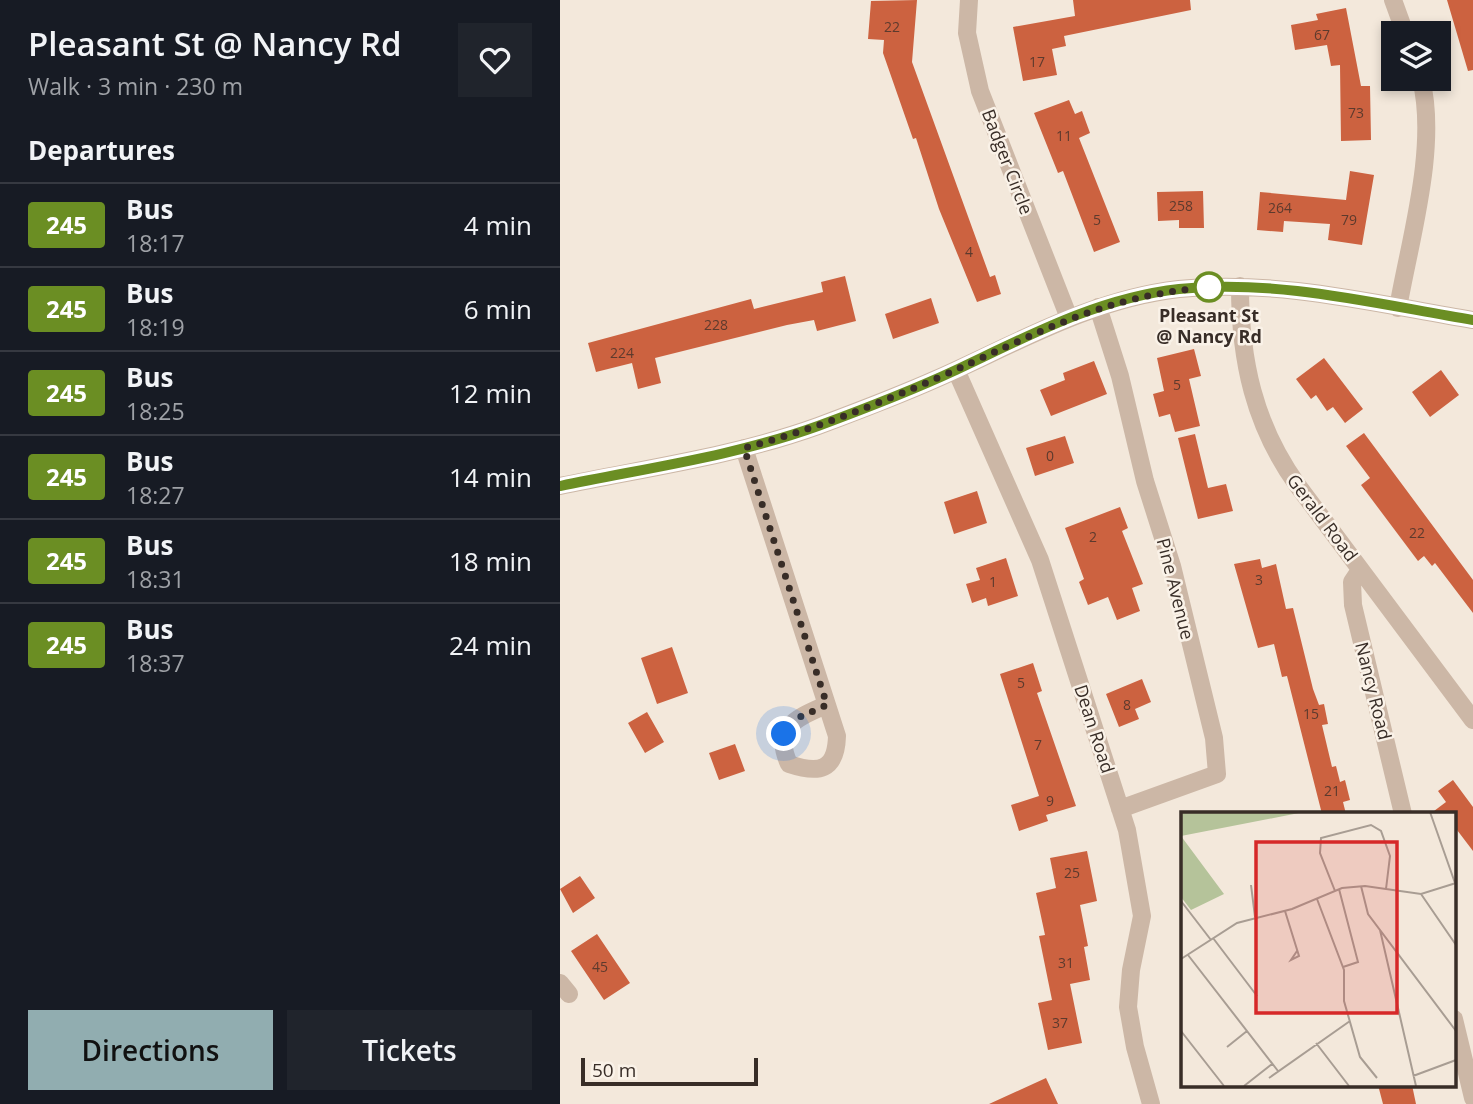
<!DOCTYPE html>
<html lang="en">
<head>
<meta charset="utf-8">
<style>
  :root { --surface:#171b24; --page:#20242c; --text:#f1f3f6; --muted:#9ea1a6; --line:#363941; --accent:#91adb0 }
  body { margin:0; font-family:"Open Sans",sans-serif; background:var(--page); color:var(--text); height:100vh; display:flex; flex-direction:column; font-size:26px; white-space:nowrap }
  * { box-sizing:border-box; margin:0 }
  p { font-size:23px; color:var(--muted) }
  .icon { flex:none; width:38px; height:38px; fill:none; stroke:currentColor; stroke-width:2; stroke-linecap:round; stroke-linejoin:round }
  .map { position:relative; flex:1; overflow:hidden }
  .side { display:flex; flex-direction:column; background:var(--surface); width:560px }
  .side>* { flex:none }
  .badge { padding:0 14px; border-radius:5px; font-size:24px; line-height:46px }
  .controls { position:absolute; left:821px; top:21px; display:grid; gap:14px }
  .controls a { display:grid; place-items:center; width:70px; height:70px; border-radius:0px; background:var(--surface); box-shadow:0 4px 10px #0003; font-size:35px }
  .scale { position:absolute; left:21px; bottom:18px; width:177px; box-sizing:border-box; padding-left:7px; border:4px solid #382d27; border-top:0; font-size:19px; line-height:24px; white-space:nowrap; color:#382d27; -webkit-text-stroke:5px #faf2e8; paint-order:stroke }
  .you { position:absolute; width:35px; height:35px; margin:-18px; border:5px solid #fff; border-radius:50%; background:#1a73e8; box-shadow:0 0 0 10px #1a73e833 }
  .map>.badge { position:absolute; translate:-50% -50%; box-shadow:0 0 0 4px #fff }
  h2 { padding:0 28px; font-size:26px; line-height:63px }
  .round { display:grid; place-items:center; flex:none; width:74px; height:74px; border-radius:0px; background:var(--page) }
  .headline { display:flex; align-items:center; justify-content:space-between; height:119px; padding:0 28px }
  h1 { font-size:33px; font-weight:600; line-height:52px }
  .button { display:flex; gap:14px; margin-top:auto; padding:14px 28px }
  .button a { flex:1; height:80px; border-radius:0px; background:var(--accent); color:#111; font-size:28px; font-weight:600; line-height:80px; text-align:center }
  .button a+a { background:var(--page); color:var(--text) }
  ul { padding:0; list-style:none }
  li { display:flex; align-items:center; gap:21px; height:84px; padding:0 28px; border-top:2px solid var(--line) }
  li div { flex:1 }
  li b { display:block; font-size:26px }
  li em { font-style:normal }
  li .badge { min-width:77px; font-weight:700; text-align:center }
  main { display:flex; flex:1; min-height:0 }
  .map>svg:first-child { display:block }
  .building { fill:#cc6240 }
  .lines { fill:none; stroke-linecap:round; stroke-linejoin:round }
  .minor { stroke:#ccb7a6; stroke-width:18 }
  .line-casing { stroke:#fff; stroke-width:16 }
  .line { stroke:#6b8e23; stroke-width:10 }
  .walk { stroke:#382d27; stroke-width:7; stroke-dasharray:0 12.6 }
  .stop-dot { fill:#fff; stroke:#6b8e23; stroke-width:3.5 }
  .labels { text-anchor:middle; stroke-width:5; stroke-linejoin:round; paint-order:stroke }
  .number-label { font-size:14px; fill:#5d3a2d }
  .street-label { font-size:18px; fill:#382d27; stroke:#faf2e8 }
  .stop-label { font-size:18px; font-weight:bold; fill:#382d27; stroke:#faf2e8 }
  .inset-road { fill:none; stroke:#a89d93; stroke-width:2 }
  .view { fill:#d62828; fill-opacity:0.15; stroke:#d62828; stroke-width:3.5 }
  .inset-edge { fill:none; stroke:#382d27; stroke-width:3.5 }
</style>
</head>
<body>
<main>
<section class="side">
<div class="headline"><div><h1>Pleasant St @ Nancy Rd</h1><p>Walk · 3 min · 230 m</p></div><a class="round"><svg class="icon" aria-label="heart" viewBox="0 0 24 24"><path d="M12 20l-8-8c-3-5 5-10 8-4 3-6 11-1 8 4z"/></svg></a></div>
<h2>Departures</h2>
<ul>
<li><span class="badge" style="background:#6b8e23;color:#fff">245</span><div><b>Bus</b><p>18:17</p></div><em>4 min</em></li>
<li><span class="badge" style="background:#6b8e23;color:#fff">245</span><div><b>Bus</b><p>18:19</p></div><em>6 min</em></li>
<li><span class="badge" style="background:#6b8e23;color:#fff">245</span><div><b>Bus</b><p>18:25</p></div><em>12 min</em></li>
<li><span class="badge" style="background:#6b8e23;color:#fff">245</span><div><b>Bus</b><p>18:27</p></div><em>14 min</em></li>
<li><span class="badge" style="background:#6b8e23;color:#fff">245</span><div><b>Bus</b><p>18:31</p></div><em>18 min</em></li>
<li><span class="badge" style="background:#6b8e23;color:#fff">245</span><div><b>Bus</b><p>18:37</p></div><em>24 min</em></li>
</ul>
<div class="button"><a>Directions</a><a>Tickets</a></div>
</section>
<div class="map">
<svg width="913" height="1104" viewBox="0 0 913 1104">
  <rect width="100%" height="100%" fill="#f3e8db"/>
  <path class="building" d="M357,0L352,62L430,277L435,275L441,294L417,302L379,209L356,138L353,139L323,53L324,40L308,39L311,1Z
    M513,0H630L631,10L504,36L506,46L492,49L497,75L463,81L453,27L515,16Z
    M887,0H913V70L908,71Z
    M786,8L801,86H810L811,140L781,141L780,65L771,66L767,45L735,50L731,25L758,20L756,14Z
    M509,100L515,114L522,111L530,133L519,138L560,242L534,252L503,171L498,173L474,113Z
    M790,171L814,175L802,245L768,240L770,224L724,221L723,232L697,230L700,192L786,200Z
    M643,191L644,228H619V220L598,221L597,192Z
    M285,276L296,321L257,331L254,320L227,325L95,358L101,383L78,389L72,363L36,372L28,343L191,299L194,309L263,292L261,282Z
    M371,298L379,323L333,339L325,314Z
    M634,349L641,376L629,379L640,426L615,432L610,414L599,417L593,394L604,391L597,358Z
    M764,358L803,409L785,423L773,407L767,411L756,395L751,399L736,379Z
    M534,361L547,394L491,416L480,390L505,380L503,373Z
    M881,370L899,395L870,417L852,392Z
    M804,433L913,580V613L875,563L872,566L864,556L858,561L801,485L810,478L786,446Z
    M635,434L648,488L666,484L673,511L638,519L618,438Z
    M505,436L514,463L475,476L466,448Z
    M417,491L427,523L394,534L384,502Z
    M560,507L568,528L562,531L583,584L572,588L580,611L557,620L548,597L528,605L519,582L524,579L505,528Z
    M446,558L458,596L428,606L426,598L412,603L406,584L420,580L416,568Z
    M700,559L702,568L716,564L726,609L733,608L753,689L759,705L764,704L768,724L762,725L772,767L776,766L780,782L785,780L790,800L783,802L786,814H762L727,676L722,677L714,644L698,648L674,564Z
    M112,647L128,693L97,704L81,658Z
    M473,663L482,691L477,693L516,806L486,815L488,821L459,831L451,805L479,796L440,674Z
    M582,679L591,702L575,709L579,719L559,727L546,694Z
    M87,712L104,742L85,753L68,723Z
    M175,744L185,771L159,780L149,753Z
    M893,780L913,807V851L894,826V814H870L886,802L878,791Z
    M527,851L537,901L520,905L528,946L524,947L530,980L510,984L522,1043L488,1050L478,1003L492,1000L479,936L485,935L476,893L496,888L490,858Z
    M20,876L35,898L13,913L0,889Z
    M37,934L70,983L44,1000L11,951Z
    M486,1078L498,1104H429Z
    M818,1085H852L856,1104H823Z"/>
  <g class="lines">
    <path class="minor" d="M409,0L407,33L420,91L509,318
      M833,0L845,33
      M680,286C680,360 694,425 738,486L913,720
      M538,307L560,376L585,481L612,566L654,738L657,774L560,809
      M838,308C850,239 878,147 861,79
      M396,370L480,560L567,830L582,916L571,970L568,1007L575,1047L591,1104
      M184,448L277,736C276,771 259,774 229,764C212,727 237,718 266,705
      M0,486C86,468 175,456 258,426C298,411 338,396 376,379C455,344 531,299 619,289C718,279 816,304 913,320
      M800,570L792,582L793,605L843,814
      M0,983L9,994
      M894,1019L913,1098"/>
  </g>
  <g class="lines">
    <defs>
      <path id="line" d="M0,486C86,468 175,456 258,426C304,409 351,391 396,370C468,336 538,298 619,289C718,279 816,304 913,320"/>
    </defs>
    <use href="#line" class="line-casing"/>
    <use href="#line" class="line"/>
    <path class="walk" d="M224,734L233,720L267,705L184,448C249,431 313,406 375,379C476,335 542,294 656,287H649"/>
  </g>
  <circle class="stop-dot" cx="649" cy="287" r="14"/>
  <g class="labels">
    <g class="number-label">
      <text x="332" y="32">22</text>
      <text x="762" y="40">67</text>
      <text x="477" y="67">17</text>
      <text x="796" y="118">73</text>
      <text x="504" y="141">11</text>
      <text x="621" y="211">258</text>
      <text x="720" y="213">264</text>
      <text x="537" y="225">5</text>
      <text x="789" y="225">79</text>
      <text x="409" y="257">4</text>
      <text x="156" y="330">228</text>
      <text x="62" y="358">224</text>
      <text x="617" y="390">5</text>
      <text x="490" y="461">0</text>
      <text x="857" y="538">22</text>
      <text x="533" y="542">2</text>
      <text x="699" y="585">3</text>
      <text x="433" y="587">1</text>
      <text x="461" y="688">5</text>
      <text x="567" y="710">8</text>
      <text x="751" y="719">15</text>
      <text x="478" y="750">7</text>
      <text x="772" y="796">21</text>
      <text x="490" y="806">9</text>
      <text x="512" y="878">25</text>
      <text x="506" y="968">31</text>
      <text x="40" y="972">45</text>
      <text x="500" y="1028">37</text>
    </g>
    <g class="street-label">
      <text transform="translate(447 162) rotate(69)" y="6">Badger Circle</text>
      <text transform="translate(762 518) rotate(53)" y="6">Gerald Road</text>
      <text transform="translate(615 589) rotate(76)" y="6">Pine Avenue</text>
      <text transform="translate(813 691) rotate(76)" y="6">Nancy Road</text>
      <text transform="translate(534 729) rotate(72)" y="6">Dean Road</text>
    </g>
    <g class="stop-label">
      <text x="649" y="322">Pleasant St<tspan x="649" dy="21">@ Nancy Rd</tspan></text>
    </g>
  </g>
  <g transform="translate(621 812)">
    <rect width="275" height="275" fill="#f3e8db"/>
    <path d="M0,0H123L0,24ZM0,24L43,82L10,98L0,85Z" fill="#b5c39a"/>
    <path class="inset-road" d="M249,0L274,71M70,73L74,105M180,74L187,102L275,219M158,77L177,150L162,155M154,79L139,41L140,26L190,13L200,19L209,44L205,77M240,82L275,133M136,87L163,158V189L179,245L196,266M0,89L30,128M104,99L118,144L110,148L116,139M199,118L235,274M32,126L76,184M7,143L97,259M0,147L56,111L111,97L161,76L184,74L240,82L275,71M0,219L43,274M135,231L168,274M46,235L66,219M232,264L275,248M88,266L169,209M63,274L91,252"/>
    <path class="view" d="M75,30H216V201H75Z"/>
    <rect width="275" height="275" class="inset-edge"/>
  </g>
</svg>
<div class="controls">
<a><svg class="icon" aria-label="layers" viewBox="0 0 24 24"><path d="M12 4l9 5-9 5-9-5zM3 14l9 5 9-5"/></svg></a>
</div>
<div class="scale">50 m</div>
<div class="you" style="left:224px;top:734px"></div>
</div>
</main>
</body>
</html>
